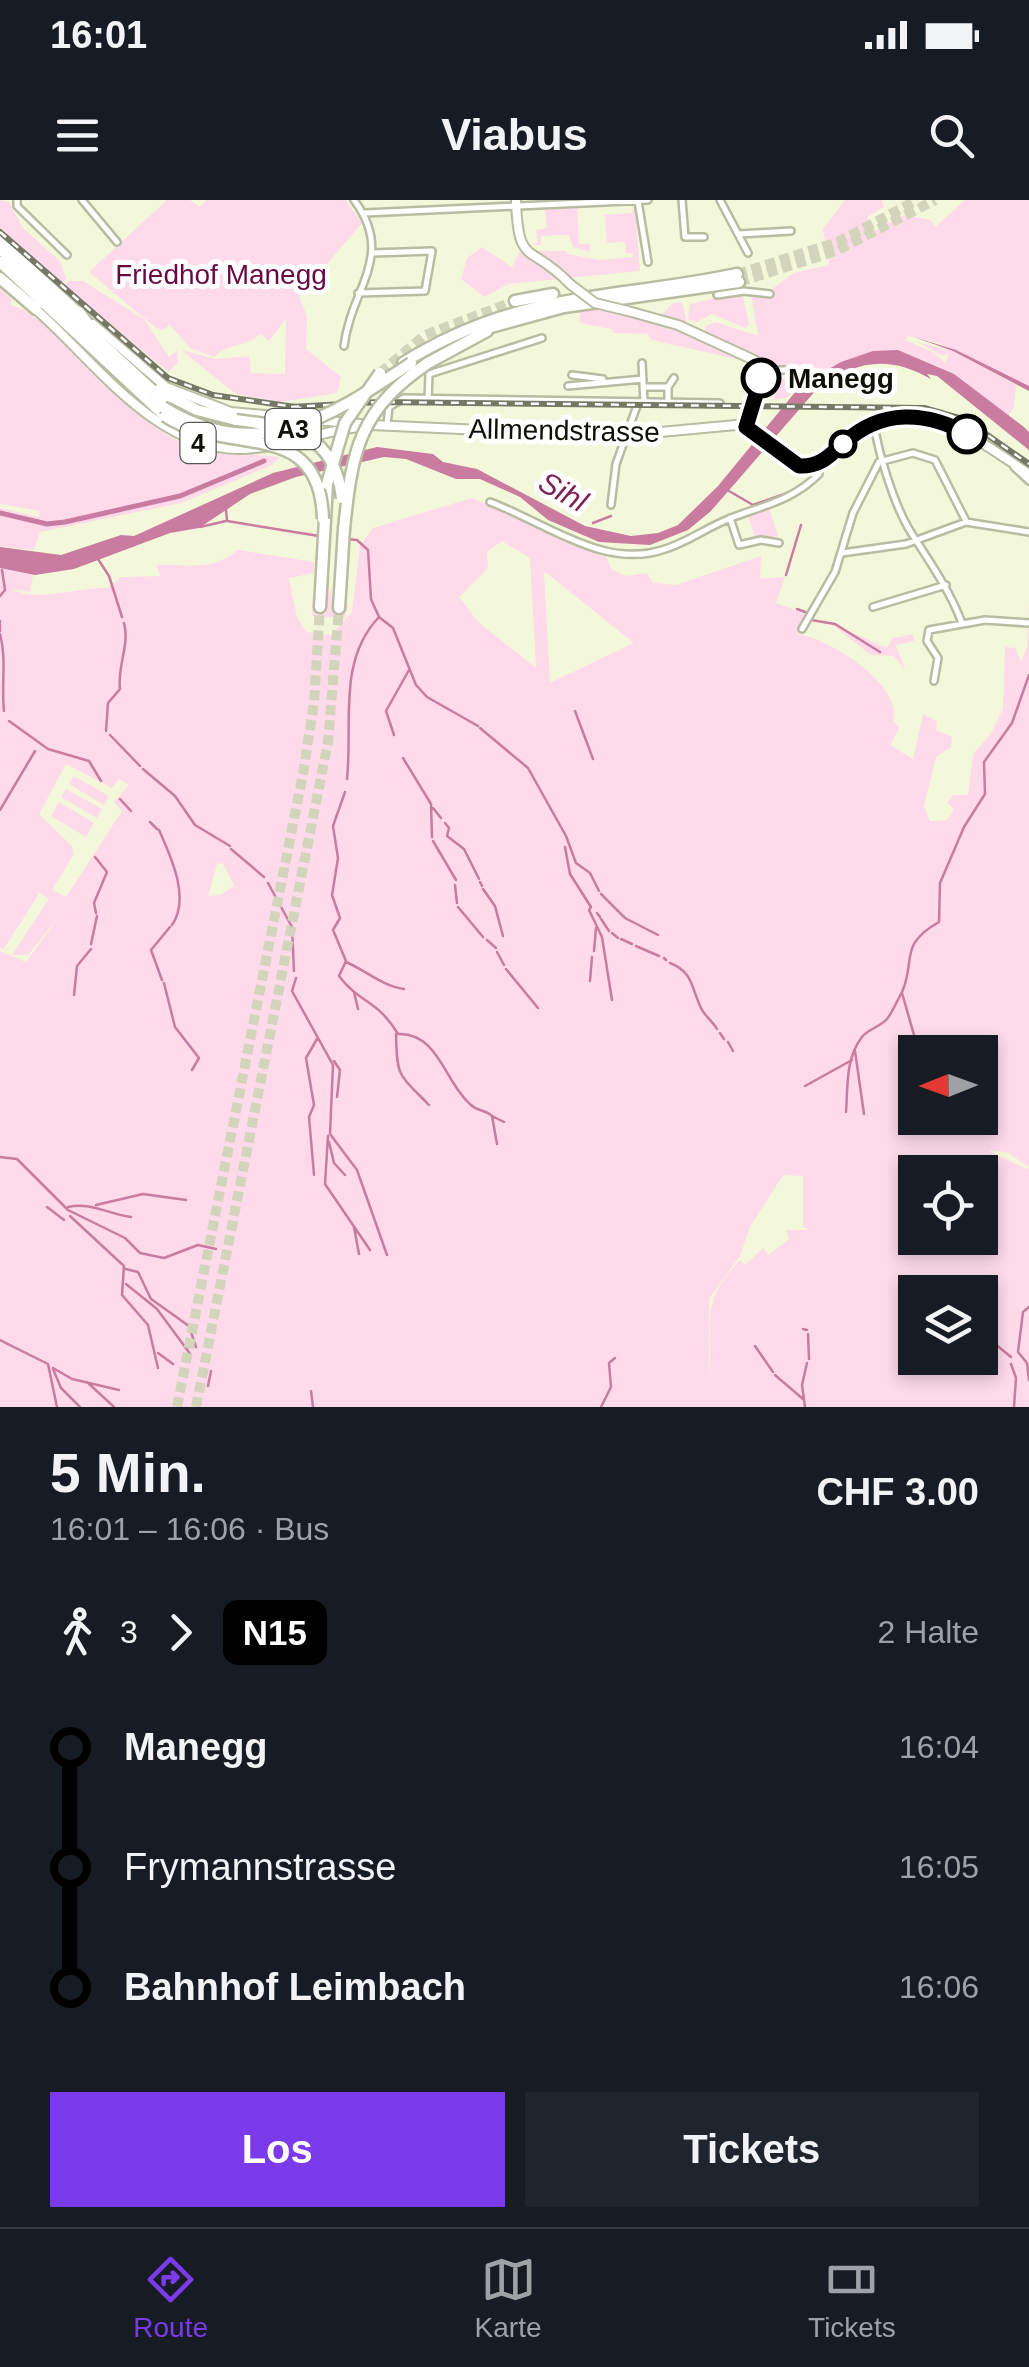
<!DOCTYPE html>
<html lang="de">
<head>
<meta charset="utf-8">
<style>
  :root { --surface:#171b24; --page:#20242c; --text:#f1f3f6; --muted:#9ea1a6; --line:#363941; --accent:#7c3aed }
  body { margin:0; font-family:Helvetica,sans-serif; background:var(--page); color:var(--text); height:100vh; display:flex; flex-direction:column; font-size:38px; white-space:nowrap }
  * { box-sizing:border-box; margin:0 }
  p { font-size:32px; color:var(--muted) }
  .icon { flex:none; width:55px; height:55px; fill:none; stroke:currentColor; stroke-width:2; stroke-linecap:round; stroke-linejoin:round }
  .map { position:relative; height:1207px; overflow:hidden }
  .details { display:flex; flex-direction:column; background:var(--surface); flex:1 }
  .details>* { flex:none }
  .badge { padding:0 20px; border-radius:15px; font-size:35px; line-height:65px }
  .needle { width:65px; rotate:269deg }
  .buttons { position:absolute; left:898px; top:835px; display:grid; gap:20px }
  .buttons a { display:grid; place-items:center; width:100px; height:100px; border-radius:0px; background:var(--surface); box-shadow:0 5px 15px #0003; font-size:50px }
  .map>.badge { position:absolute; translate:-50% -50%; box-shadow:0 0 0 5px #fff }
  .legs { display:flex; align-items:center; gap:15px; height:110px; padding:0 50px; font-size:32px }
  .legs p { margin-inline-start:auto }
  .summary { display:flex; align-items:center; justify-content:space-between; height:170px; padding:0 50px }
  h1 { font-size:55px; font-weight:600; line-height:75px }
  .button { display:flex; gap:20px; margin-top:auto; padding:20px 50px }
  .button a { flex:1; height:115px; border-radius:0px; background:var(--accent); color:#fff; font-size:40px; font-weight:600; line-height:115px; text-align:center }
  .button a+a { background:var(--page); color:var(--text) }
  ul { padding:0 50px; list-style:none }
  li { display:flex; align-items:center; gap:35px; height:120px; font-size:38px }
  li i { display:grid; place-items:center; width:15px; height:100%; margin:0 12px; background:currentColor }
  li i::after { content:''; width:25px; height:25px; margin:-12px; border:8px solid; border-radius:50%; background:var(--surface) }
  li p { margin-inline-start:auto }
  li:first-child i { background:linear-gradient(#0000 50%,currentColor 0) }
  li:last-child i { background:linear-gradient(currentColor 50%,#0000 0) }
  .status { display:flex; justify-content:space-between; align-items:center; height:70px; padding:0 50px; background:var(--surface); direction:ltr }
  .status svg { height:28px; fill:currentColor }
  header { display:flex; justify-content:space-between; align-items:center; height:130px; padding:0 50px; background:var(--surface); font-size:45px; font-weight:600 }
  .tabs { display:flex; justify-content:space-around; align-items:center; height:140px; border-top:2px solid var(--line); background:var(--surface); font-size:28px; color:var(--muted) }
  .tabs a { display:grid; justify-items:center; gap:5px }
  .tabs .on { color:var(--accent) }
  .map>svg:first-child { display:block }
  .green { fill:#fedaea; fill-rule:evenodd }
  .water { fill:#c97ba0 }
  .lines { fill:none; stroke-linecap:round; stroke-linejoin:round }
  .stream { stroke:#c97ba0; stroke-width:2.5 }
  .canal { stroke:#c97ba0; stroke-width:5 }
  .highway-tunnel { stroke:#d2d5bb; stroke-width:10; stroke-dasharray:10 5; stroke-linecap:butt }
  .minor-casing { stroke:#b8bca0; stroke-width:10 }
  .major-casing { stroke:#b8bca0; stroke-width:12 }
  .highway-casing { stroke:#b8bca0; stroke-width:15 }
  .minor { stroke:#fff; stroke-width:5 }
  .major { stroke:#fff; stroke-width:8 }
  .highway { stroke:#fff; stroke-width:10 }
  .rail-casing { stroke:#767866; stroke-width:6 }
  .rail { stroke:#fff; stroke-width:2.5; stroke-dasharray:8; stroke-linecap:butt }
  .major-bridge-casing { stroke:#b8bca0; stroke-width:12; stroke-linecap:butt }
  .highway-bridge-casing { stroke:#b8bca0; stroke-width:15; stroke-linecap:butt }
  .major-bridge { stroke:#fff; stroke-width:8 }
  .highway-bridge { stroke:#fff; stroke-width:10 }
  .line-1-casing { stroke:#fff; stroke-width:22 }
  .line-1 { stroke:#000; stroke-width:15 }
  .stop-1-dot { fill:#fff; stroke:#000; stroke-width:5 }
  .labels { text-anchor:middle; stroke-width:10; stroke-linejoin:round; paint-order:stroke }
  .shield { fill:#fff; stroke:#575851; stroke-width:2.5 }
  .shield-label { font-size:25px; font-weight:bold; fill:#0f1006 }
  .park-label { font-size:28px; fill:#690844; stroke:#fff }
  .stop-label { font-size:28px; font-weight:bold; fill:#0f1006; stroke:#fff; text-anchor:start }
  .street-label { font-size:28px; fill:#0f1006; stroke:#fff }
  .water-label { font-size:30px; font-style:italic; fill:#7e2155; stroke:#fff }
</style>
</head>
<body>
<div class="status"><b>16:01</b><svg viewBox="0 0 49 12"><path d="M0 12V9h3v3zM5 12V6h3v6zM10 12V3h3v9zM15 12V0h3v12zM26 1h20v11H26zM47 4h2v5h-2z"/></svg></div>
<header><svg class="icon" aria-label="menu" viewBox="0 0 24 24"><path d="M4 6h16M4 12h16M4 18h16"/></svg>Viabus<svg class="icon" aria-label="search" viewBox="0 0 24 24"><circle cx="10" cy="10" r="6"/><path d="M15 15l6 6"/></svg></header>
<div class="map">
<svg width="1029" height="1207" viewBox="0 0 1029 1207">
  <rect width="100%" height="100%" fill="#f4f8db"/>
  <path class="green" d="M0,0L9,2L22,27L60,61L66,78L61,84L0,28Z
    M167,0H190L199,7L207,0H345L362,23L299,97L307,116L306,149L341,177L337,193L280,202L236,194L181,150L216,159L249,156L251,173L285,174L286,118L269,141L261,134C246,146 226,144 214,157L190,148L169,124L163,130L156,128L89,72Z
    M845,0H882L884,7L867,17L874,31L904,15L931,20L935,27L965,0H1029V186L939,143L908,136L905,140L935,153L945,163L949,152L943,156L917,142L953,151L1016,185L1014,207L1008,217L954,174L898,150L801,185L786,198L773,200L775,192L769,196L774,178L793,180L797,176L792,168H763L755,156L705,134V126L715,122L758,136L751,93L764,95L794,73L829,65L823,29Z
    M577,5L579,44H590V52L573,47L569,35L541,36V45H533L538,42L536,30L547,28L544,6Z
    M635,7L640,71L508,84L484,97L461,79L467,58L482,47L512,67L520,51H567V54L600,60L633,57V53H626L625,42L607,43L605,15L631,13Z
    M68,81H83L144,119L169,157L177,151L178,162L169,172L63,87Z
    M0,88L11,99V106C39,104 134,216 169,236C206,257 241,252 279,257L272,265L181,303L40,332L34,350L0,347V308L39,317L40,311L0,304Z
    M742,92L749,124L745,128L712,114L697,122L688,119L690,104Z
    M682,102L688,129L745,161L652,140L647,134L613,133L612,129L580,123V111L601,108L657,120L673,103Z
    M472,298L605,354L612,370L627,376L647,373L653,383L676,385L761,356L760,378L785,377L776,403L809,415L798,434C827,438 903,484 893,520L899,528L890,545L913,559L923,514L937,521L936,530L952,537L951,547L936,557L924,606L930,621L947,620L954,609L947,603L953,595H968L973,554L990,535L1003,509L1005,447L1015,448L1021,462L1027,447L1029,402V967L1007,952L989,951L1029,970V1207H0V751L26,762L62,713L28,755H12L49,699L32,688L39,694L3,750L0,748V368L33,375L30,392L10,389C41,403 75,387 108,388L121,377L161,376L156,365C189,363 209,373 238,350L314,362V373L289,378L297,417L306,432L331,435L352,412L360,346L373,328ZM502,341L530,358L536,468L478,422L459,397L488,368L487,352ZM544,371L634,443L550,483ZM66,564L112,588L119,579L129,585L114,602L122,611L66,697L52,690L74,654L72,646L39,614ZM223,663L234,686L220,695L208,696L217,664ZM915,852H980V918H915ZM915,972H980V1038H915ZM783,975L803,976V1027L809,1030H786L789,1039L769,1055L763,1048L745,1065L740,1060C697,1106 714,1122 709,1178V1099L740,1056L750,1027ZM915,1092H980V1158H915Z
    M769,308L778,336L755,339L748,314Z
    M330,389L336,410L344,401L348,406L345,418L312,416L313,392L316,409H323Z
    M830,423L887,448L893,438L913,434L914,441L896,445L905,470L894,456L871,455Z
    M74,576L109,596L104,605L69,584Z
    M66,589L102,609L97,618L61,597Z
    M59,602L94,623L86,637L51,616Z"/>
  <path class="water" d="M914,137L956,150L1029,186V191L953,151Z
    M898,150L954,174L1024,227L1029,232V250L937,176L927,174L931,179C889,155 856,160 817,189L711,311L688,330L650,345L599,342L548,320L520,297L480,279H456L406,259L384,257L296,277L250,294L199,328L170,333L74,369L35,375L0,368V347L61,355L121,335L134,336L273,273L377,247L433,254L443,262L477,269L585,326L631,336L658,333L678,325L718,286L801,185L841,162L873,151Z"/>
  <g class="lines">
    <path class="stream" d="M729,291L753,305L790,292
      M226,310L227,321L319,336
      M593,323L611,316
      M200,327L226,321
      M346,339L357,340L368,350L371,399L379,417L393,428L416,485L427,497L478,526
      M96,356L109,376L122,417
      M786,375L801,325
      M0,396L5,390L2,370
      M797,409L808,413
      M811,420L835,424L880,452
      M0,421V422
      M0,424V431
      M0,434C7,461 1,482 4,511
      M575,511L593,559
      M9,521L48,549L89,561L101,581
      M480,528L528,568L566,636L576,663L590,673L599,691
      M106,531L108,503L120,489C117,466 130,445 124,423
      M110,535L140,566
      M394,535L386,511L409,470
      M403,558L431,604L432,637
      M143,569L175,596L195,625L230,646
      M347,579C353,524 337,461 379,417
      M345,592L333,626L338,658L332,695L340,718L333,730L346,761L339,776C360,804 377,799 398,834C438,832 445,883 471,905C477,911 486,910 492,916L497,944
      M120,599L131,611
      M433,608L441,618
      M0,610L35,551
      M150,622L157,629
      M445,623L449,628L447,636L464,649L479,679
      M159,630C170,655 191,698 172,725
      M433,641L456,680
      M565,647L570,674L591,707L589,710L602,737L612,800
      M231,649L264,677
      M95,657L107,672L94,703L96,713
      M480,682L482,686
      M268,683L292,727L294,771
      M455,685L457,703
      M483,689L495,706L503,736
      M601,694L625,718L658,735
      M458,707L483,737
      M597,713L600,717
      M601,719L609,731
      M612,733L618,738
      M621,739L632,744
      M487,740L496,748
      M91,744L97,716
      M636,746L659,756
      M594,751L596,728
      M497,752L504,765
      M664,758L666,760
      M346,762C365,770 382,786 404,789
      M670,763C693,772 691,787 701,808C704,815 713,822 717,829
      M506,769L538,808
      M296,778L292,791L333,865L330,934L357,970L387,1055
      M162,780L151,750L170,727
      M590,781L592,757
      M164,783L175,827L199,858L192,870
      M354,792L358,809
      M902,793L916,842L915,869
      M74,795L77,766L91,749
      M720,833L724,839
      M396,834C397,878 398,873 429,905
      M728,842L733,851
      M855,851L864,914
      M334,861L340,870L337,897
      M805,886L852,860
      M846,912C848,887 845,859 862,837C868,829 880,827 887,819C892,813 898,799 902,792C916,761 898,745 939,722L940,683L964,627L985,594L984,562L1012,523L1029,475
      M492,916L504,922
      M328,936L325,984L370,1050
      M329,942L334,963L345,975
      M0,957L17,959L68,1010L125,1038L140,1053L164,1058L198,1045L216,1049
      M314,975L309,917L314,905L306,858L317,839
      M96,1005L143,994L186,1000
      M47,1007L64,1020
      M68,1007C91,1002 108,1014 131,1017
      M70,1016L124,1066L122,1095L148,1125L158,1168
      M354,1027L359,1054
      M126,1069L138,1072L151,1099L189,1126L196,1147
      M126,1084L157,1109L191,1155
      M1029,1107L1023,1112L1018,1152L1027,1163L1029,1180
      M980,1124L989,1139L1011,1157
      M803,1129L807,1130
      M808,1134L809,1159
      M0,1140L48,1164L57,1207
      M755,1146L773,1172
      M158,1153L173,1164
      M1011,1164L1016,1178L1014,1207
      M53,1168L72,1179L119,1190
      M53,1169L61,1188L80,1207
      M775,1175L803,1199
      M87,1182L114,1207
      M208,1186L211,1171
      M311,1191L313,1207
      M601,1207L611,1187L609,1163L615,1158
      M805,1207L802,1185L807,1163"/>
    <path class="canal" d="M0,313L47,324L65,322L180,296L264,261"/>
    <path class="highway-tunnel" d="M737,74L838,42L917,0
      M739,82L836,51L935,0
      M380,173L425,135L515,101
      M177,1207L303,574L314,503L320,407
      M196,1207L328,542L339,408"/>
    <defs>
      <path id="minor" d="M17,0V6L67,55
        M82,0L117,42
        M682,0L685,37H704
        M720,0L748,53
        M638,1L648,62
        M365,13L648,0
        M739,34L791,31
        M358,93L425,91L432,51L373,53
        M717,95L744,91L770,94
        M344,146C351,88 396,56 354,0
        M642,163L644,203
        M759,170H788
        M572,175L603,179
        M568,186L643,179
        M643,187H668V203
        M668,187L674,178
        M428,200L429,174L542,138
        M874,223C878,253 895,308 912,334C931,364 949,389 962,423
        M387,224L389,207L404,198L720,203
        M879,262L913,253L935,260L966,321
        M1014,267L1029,281
        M490,302C544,322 603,369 662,350C687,343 707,327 731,318C765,305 793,300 819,274L818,264
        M611,305L616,264L638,203
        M730,318L739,345L761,340L779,343
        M842,353L906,344L966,322L1029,332
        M873,407L946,385
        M802,429L835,372L853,313L879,262
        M934,481L938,458L927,441L929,430L985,420L1029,423"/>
      <path id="major" d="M516,0C518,68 530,42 570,84
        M0,40L82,115
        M32,106C93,158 156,253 245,249C284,247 321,231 360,227
        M628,111L678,125L754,160L760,184L745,227
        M93,124L166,187L231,212L371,225L575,234H639L736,225C763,230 778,269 809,266C830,264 843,242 859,231C919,191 979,241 1029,274"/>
      <path id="highway" d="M0,49L165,202
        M0,62L165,216
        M0,78L36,109
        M515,101L553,94
        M79,112L94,132
        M480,130L564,107L739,82
        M403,163C518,91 612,100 737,74
        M428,163L487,131
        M158,190L197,210L236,220
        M320,407L327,284
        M339,408L344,329"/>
    </defs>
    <use href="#minor" class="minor-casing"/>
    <use href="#major" class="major-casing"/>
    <use href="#highway" class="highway-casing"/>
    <use href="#minor" class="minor"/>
    <use href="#major" class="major"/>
    <use href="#highway" class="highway"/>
    <defs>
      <path id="rail" d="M0,32L168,178L213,195L302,208
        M291,207L380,202L924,208L966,220L1029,264"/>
    </defs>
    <use href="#rail" class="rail-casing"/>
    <use href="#rail" class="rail"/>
    <defs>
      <path id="major-bridge" d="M570,84L595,103L628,111"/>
      <path id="highway-bridge" d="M163,207C259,266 330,217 411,163
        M165,216C228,258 320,215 323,319
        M236,220C291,227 334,232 342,298
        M327,284L345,223L380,173
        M344,329C352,250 359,210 428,163"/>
    </defs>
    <use href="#major-bridge" class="major-bridge-casing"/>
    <use href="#highway-bridge" class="highway-bridge-casing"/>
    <use href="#major-bridge" class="major-bridge"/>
    <use href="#highway-bridge" class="highway-bridge"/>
  </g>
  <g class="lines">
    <defs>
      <path id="line-1" d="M761,178L746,227L799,266C821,267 830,255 845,242C882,209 926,211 967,234"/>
    </defs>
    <use href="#line-1" class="line-1-casing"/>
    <use href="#line-1" class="line-1"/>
  </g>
  <g class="stop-1-dot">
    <circle cx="761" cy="178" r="18"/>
    <circle cx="967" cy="234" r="18"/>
    <circle cx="843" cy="244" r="12"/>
  </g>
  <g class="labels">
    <g class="shield">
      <rect x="265.5" y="209" width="55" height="40" rx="8"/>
      <rect x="180.5" y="223" width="35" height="40" rx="8"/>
    </g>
    <g class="shield-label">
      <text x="293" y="238">A3</text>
      <text x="198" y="252">4</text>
    </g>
    <g class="park-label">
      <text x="221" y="84">Friedhof Manegg</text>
    </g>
    <g class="stop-label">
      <text x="788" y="188">Manegg</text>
    </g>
    <g class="street-label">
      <text transform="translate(564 230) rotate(1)" y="10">Allmendstrasse</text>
    </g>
    <g class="water-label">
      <text transform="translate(563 292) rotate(29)" y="10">Sihl</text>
    </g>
  </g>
</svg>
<div class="buttons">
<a><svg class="needle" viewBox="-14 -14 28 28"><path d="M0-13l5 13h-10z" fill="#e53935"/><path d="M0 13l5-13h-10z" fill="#9ea1a6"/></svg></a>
<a><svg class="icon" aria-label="locate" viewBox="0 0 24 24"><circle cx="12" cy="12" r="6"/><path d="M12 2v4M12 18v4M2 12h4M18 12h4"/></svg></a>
<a><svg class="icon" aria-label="layers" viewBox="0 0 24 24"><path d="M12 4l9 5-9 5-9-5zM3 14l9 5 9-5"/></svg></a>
</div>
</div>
<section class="details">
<div class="summary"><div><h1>5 Min.</h1><p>16:01 – 16:06 · Bus</p></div><b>CHF 3.00</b></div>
<div class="legs"><svg class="icon" aria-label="walk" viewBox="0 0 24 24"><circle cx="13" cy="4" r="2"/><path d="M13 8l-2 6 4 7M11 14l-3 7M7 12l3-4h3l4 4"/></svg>3<svg class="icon" aria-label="forward" viewBox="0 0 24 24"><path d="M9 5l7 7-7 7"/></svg><b class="badge" style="background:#000;color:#fff">N15</b><p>2 Halte</p></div>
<ul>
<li><i style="color:#000"></i><b>Manegg</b><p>16:04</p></li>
<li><i style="color:#000"></i><span>Frymannstrasse</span><p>16:05</p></li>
<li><i style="color:#000"></i><b>Bahnhof Leimbach</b><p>16:06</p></li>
</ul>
<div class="button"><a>Los</a><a>Tickets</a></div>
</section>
<nav class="tabs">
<a class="on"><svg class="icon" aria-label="directions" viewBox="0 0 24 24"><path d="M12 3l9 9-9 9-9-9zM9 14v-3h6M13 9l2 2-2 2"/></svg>Route</a>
<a><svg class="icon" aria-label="map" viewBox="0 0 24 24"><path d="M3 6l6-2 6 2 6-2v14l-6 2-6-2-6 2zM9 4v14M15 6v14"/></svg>Karte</a>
<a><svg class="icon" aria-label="tickets" viewBox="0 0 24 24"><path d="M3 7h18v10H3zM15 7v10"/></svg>Tickets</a>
</nav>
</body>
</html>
